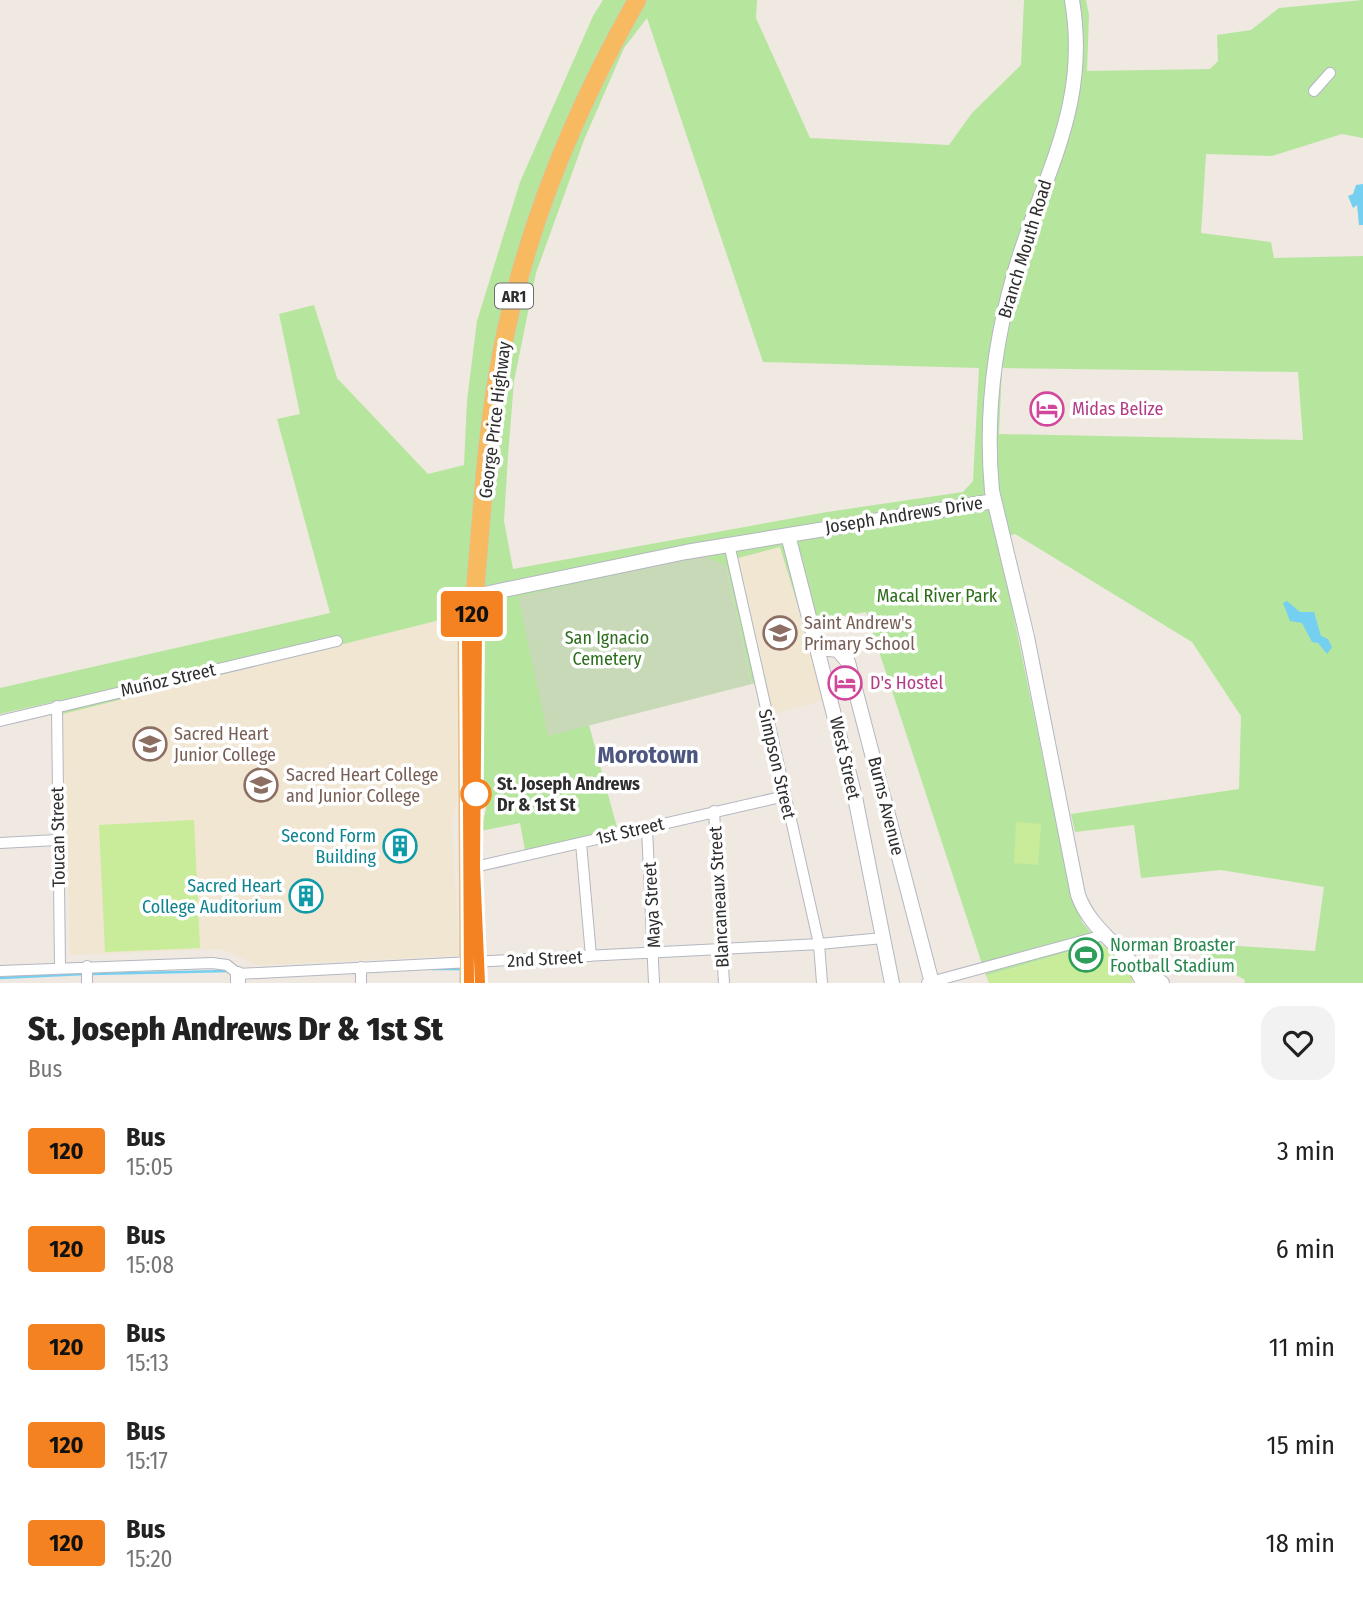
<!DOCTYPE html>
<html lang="en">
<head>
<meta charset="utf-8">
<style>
  :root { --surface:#fff; --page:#f2f2f2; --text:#222; --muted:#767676 }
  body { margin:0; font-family:"Fira Sans Condensed",sans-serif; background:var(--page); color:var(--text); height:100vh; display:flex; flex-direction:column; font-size:26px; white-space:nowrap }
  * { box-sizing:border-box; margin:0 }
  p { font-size:23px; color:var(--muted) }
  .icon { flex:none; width:38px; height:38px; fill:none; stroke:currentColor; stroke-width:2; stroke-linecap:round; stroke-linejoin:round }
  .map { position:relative; height:983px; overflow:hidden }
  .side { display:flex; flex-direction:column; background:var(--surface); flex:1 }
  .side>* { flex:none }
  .badge { padding:0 14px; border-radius:5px; font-size:24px; line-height:46px }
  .map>.badge { position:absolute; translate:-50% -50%; box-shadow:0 0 0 4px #fff }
  .round { display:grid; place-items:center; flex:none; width:74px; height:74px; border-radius:21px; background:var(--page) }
  .summary { display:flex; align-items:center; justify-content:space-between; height:119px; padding:0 28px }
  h1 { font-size:33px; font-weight:800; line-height:52px }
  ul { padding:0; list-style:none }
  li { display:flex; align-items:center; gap:21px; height:98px; padding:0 28px }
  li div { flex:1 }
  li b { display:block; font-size:26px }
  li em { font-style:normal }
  li .badge { min-width:77px; font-weight:700; text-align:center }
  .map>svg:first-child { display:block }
  .education { fill:#f0e6d1 }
  .green { fill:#b6e59e; fill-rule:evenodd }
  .cemetery { fill:#c8d9b8 }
  .pitch { fill:#c9ec9a }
  .water { fill:#75cff0 }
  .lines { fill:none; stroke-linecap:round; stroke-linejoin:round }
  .stream { stroke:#75cff0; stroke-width:2.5 }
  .minor-casing { stroke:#b4b7c1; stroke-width:12 }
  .tertiary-casing { stroke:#b4b7c1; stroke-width:16 }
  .trunk-casing { stroke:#c9c9c9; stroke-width:19 }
  .minor { stroke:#fff; stroke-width:10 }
  .tertiary { stroke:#fff; stroke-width:14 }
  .trunk { stroke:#f8ba60; stroke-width:18 }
  .line-casing { stroke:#fff; stroke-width:16 }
  .line { stroke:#f58220; stroke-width:10 }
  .stop-dot { fill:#fff; stroke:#f58220; stroke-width:3.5 }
  .labels { text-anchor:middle; stroke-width:7; stroke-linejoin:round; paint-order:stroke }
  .shield { fill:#fff; stroke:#6d6d6d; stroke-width:2 }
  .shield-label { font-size:16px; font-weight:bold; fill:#2e2e2e }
  .street-label { font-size:18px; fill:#2e2e2e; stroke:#fff }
  .hotel-label { font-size:18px; fill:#b23c85; stroke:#fff; text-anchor:start }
  .park-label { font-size:18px; fill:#2c6e1b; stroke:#fff }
  .education-label { font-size:18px; fill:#785e54; stroke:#fff; text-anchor:start }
  .stop-label { font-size:18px; font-weight:bold; fill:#2e2e2e; stroke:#fff; text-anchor:start }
  .culture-label { font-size:18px; fill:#0d838f; stroke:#fff; text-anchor:end }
  .leisure-label { font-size:18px; fill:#27864d; stroke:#fff; text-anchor:start }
  .district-label { font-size:24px; font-weight:bold; fill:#4d5680; stroke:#fff }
</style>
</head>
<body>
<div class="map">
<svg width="1363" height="983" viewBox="0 0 1363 983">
  <rect width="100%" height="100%" fill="#efe9e1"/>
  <path class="education" d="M780,547L825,700L770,715L738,558Z
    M464,614L458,686L457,800L452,822L459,956L257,965L222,949L70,955L63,714Z"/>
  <path class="green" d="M603,0H757L756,18L810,138L949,145L972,113L1021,65L1024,0H1086L1089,15L1087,71L1210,69L1218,61L1217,35L1251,30L1279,8L1363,0V138L1342,134L1272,156L1206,154L1201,233L1271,242L1274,258L1363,256V983H1244L1245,980L1179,942L1315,951L1324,887L1221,870L1141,878L1134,825L1075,832L1071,814L1239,789L1241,716L1192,642L1015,534L998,540L1068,880L1082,922L1100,943L986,976L866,612L803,623L780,547L738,558L763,681L752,684L726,566L548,735L589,725L618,831L525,850L520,823L481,831L486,809V787L480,771L479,723L484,581L467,576L464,614L63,714L62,700L0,714V688L330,613L277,419L300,414L279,314L314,305L337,378L428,474L464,465L467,401L477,321L520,182L593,16ZM647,18L763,362L979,368L973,481L963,492L827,512L513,569L504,521L508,456L514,381L536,273L584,140L624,48ZM1002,368L1298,372L1303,440L999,434Z"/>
  <path class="cemetery" d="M702,555L726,566L752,684L548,736L518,597Z"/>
  <path class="pitch" d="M194,820L200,948L105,952L99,825Z
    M1016,822L1041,824L1038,865L1014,863Z
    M1100,943L1128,967L1133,983H989L986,976Z"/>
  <path class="water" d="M1363,184V225H1359L1357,205L1353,208L1348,196L1353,194L1356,185Z
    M1287,601L1300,612H1314L1321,636L1328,639L1332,647L1327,654L1318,643L1312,642L1302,623L1290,621L1283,603Z"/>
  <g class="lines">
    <path class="stream" d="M432,969H461
      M91,974L227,971
      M0,978L84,974"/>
    <defs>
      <path id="minor" d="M1314,91L1330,73
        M729,544L819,944L822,983
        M57,706L60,968
        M0,721L337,641
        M714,811L724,983
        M647,828L654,983
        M0,843L57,840
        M581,843L591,956
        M475,867L785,796
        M0,971L212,963L227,965L238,974L819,944L883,938
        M87,983V966
        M361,983V967
        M927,983L1104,935"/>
      <path id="tertiary" d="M1072,0C1090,107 1043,174 1015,271C994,343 985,416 992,491L1027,637L1078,895C1092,934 1128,947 1143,983
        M788,535L855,797L892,983
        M475,596L686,552L994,501
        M819,648L838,650L848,662L932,983
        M1134,964L1162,983
        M238,983V974"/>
      <path id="trunk" d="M469,983L467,631L473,611C481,534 484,455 497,378C519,244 570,118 637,0"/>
    </defs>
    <use href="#minor" class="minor-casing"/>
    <use href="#tertiary" class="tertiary-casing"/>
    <use href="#trunk" class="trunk-casing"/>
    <use href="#minor" class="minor"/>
    <use href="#tertiary" class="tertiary"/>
    <use href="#trunk" class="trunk"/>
  </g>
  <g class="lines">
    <defs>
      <path id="line" d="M469,983L467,631L472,614L477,632L475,867L480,983"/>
    </defs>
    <use href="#line" class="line-casing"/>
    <use href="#line" class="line"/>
  </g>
  <defs>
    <symbol id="hotel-ring" viewBox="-11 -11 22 22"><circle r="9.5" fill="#fff" stroke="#d1479c" stroke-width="1.5"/><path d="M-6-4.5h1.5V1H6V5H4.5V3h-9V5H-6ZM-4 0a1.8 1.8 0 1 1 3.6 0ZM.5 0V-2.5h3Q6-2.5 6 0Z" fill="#d1479c"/></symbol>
    <symbol id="school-ring" viewBox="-11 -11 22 22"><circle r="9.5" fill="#fff" stroke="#8d6e63" stroke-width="1.5"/><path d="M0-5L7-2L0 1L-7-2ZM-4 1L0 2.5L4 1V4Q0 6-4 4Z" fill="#8d6e63"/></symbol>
    <symbol id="university-ring" viewBox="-11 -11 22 22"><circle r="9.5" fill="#fff" stroke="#8d6e63" stroke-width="1.5"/><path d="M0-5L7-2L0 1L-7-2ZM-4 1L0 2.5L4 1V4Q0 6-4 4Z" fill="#8d6e63"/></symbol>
    <symbol id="building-ring" viewBox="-11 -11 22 22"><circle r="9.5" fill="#fff" stroke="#0f9aa8" stroke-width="1.5"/><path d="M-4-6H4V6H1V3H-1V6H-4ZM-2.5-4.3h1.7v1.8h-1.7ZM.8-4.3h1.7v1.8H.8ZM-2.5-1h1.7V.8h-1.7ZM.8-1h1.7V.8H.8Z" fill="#0f9aa8"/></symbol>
    <symbol id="stadium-ring" viewBox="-11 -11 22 22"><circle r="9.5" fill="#fff" stroke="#2e9e5b" stroke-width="1.5"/><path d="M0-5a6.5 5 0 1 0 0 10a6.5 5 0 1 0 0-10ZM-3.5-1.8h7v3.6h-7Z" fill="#2e9e5b"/></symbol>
  </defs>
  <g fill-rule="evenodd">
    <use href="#hotel-ring" x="1028" y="390" width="38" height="38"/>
    <use href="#school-ring" x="761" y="614" width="38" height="38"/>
    <use href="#hotel-ring" x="826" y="664" width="38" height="38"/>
    <use href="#university-ring" x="131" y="725" width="38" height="38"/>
    <use href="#university-ring" x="242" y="766" width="38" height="38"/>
    <use href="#building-ring" x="381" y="827" width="38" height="38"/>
    <use href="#building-ring" x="287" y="877" width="38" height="38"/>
    <use href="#stadium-ring" x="1067" y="936" width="38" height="38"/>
  </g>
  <circle class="stop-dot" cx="476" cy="794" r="14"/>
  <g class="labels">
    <rect class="shield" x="495" y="283.5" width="38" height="25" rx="5"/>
    <g class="shield-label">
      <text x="514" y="302">AR1</text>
    </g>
    <g class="street-label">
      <text transform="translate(1025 249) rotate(-73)" y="6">Branch Mouth Road</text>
      <text transform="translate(495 420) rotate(-83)" y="6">George Price Highway</text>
      <text transform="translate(904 515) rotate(-9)" y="6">Joseph Andrews Drive</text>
      <text transform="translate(168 680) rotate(-13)" y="6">Muñoz Street</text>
      <text transform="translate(845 758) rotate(77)" y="6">West Street</text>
      <text transform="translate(777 764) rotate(77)" y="6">Simpson Street</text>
      <text transform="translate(886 806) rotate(76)" y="6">Burns Avenue</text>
      <text transform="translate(630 831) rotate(-13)" y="6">1st Street</text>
      <text transform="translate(58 837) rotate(-91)" y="6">Toucan Street</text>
      <text transform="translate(719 897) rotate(-93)" y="6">Blancaneaux Street</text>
      <text transform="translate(652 905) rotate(-93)" y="6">Maya Street</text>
      <text transform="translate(545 959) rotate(-3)" y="6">2nd Street</text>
    </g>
    <g class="hotel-label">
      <text x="1072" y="415">Midas Belize</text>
      <text x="870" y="689">D's Hostel</text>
    </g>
    <g class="park-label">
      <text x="937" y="602">Macal River Park</text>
      <text x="607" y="644">San Ignacio<tspan x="607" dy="21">Cemetery</tspan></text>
    </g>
    <g class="education-label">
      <text x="804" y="629">Saint Andrew's<tspan x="804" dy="21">Primary School</tspan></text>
      <text x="174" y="740">Sacred Heart<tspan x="174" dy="21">Junior College</tspan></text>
      <text x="286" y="781">Sacred Heart College<tspan x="286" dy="21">and Junior College</tspan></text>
    </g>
    <g class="stop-label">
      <text x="497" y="790">St. Joseph Andrews<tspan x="497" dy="21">Dr &amp; 1st St</tspan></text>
    </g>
    <g class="culture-label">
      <text x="376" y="842">Second Form<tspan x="376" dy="21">Building</tspan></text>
      <text x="282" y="892">Sacred Heart<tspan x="282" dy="21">College Auditorium</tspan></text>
    </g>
    <g class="leisure-label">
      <text x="1110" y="951">Norman Broaster<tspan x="1110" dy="21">Football Stadium</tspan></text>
    </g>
    <g class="district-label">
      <text x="648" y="763">Morotown</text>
    </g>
  </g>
</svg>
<b class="badge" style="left:472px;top:614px;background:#f58220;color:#111">120</b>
</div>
<section class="side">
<div class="summary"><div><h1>St. Joseph Andrews Dr &amp; 1st St</h1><p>Bus</p></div><a class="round"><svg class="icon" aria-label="heart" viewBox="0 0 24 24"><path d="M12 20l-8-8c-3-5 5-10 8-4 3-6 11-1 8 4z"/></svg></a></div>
<ul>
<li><span class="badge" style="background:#f58220;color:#111">120</span><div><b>Bus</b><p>15:05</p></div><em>3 min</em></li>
<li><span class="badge" style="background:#f58220;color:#111">120</span><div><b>Bus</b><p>15:08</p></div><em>6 min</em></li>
<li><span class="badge" style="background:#f58220;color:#111">120</span><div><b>Bus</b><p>15:13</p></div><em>11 min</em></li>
<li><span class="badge" style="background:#f58220;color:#111">120</span><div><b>Bus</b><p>15:17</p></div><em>15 min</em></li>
<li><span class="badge" style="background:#f58220;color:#111">120</span><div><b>Bus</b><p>15:20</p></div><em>18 min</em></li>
</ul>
</section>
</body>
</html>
